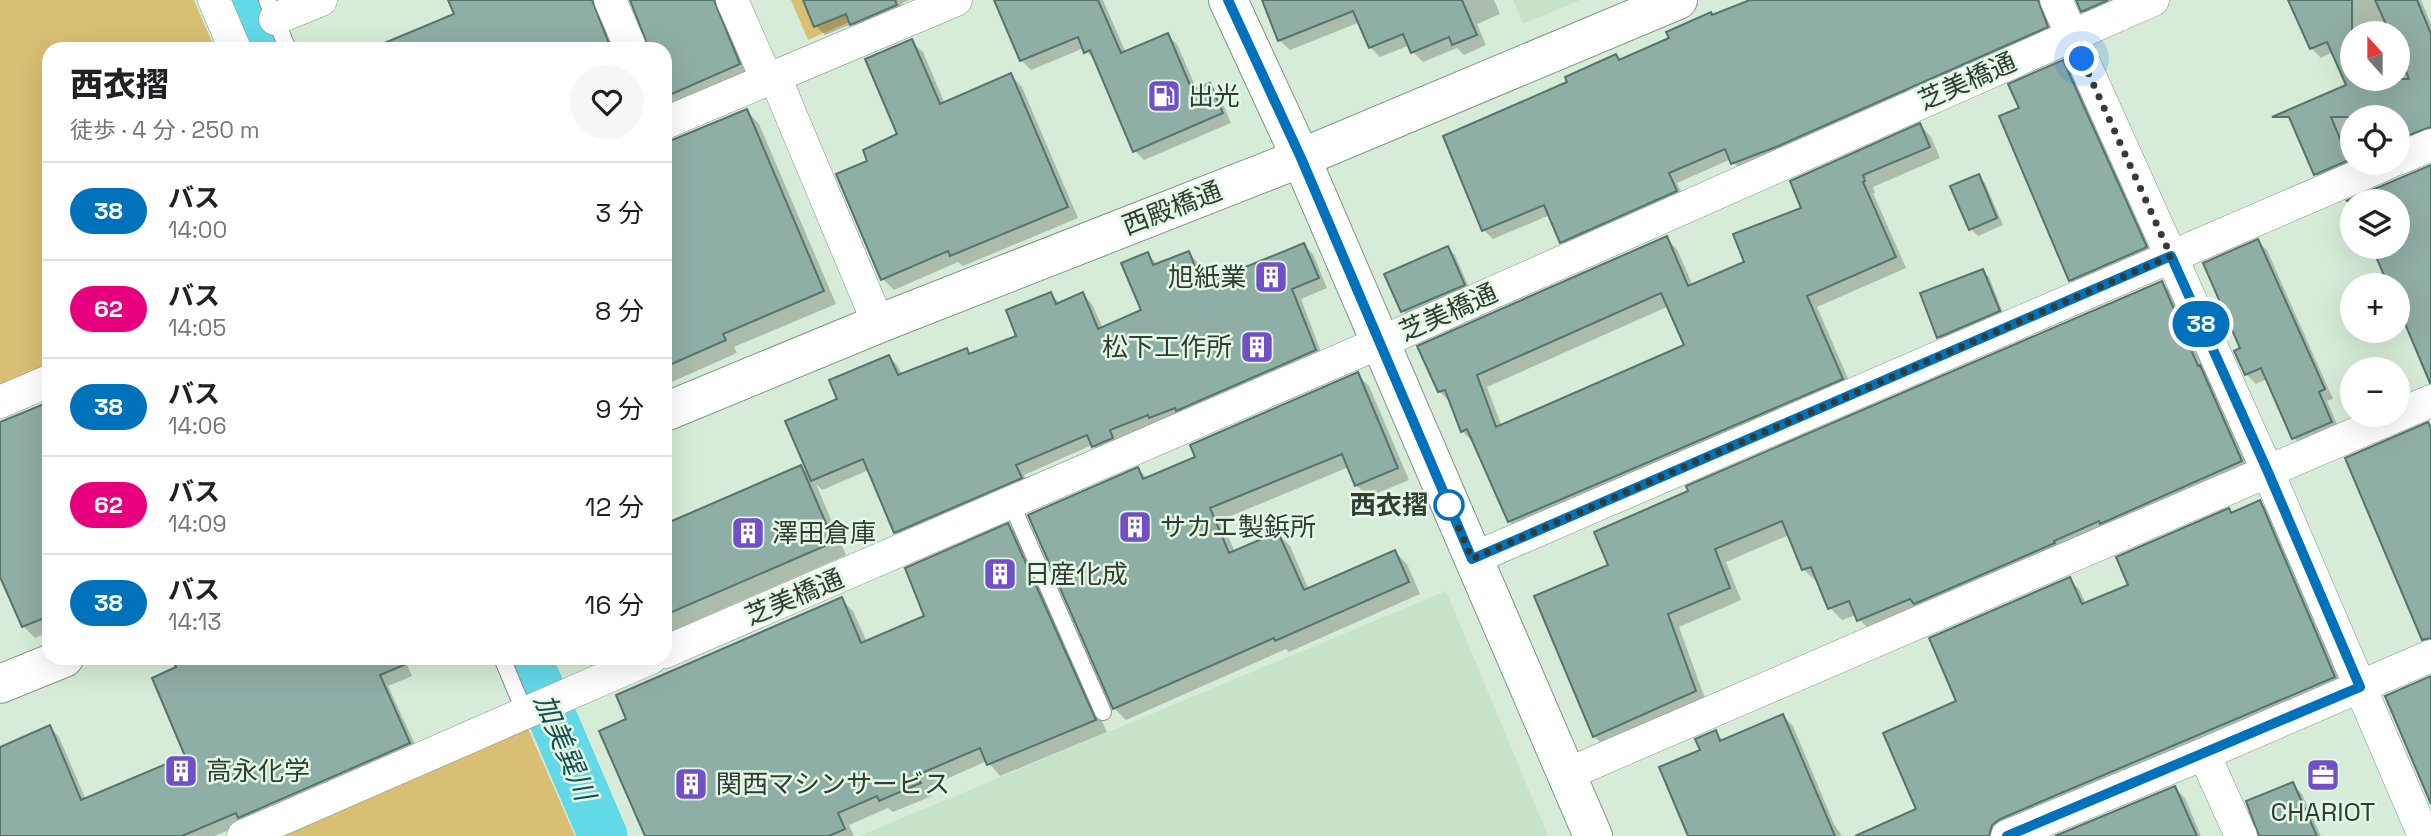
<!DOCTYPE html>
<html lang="ja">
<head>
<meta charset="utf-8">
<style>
  :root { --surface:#fff; --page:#f6f6f6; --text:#202124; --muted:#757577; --line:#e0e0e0 }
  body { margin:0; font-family:"Space Grotesk","Noto Sans JP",sans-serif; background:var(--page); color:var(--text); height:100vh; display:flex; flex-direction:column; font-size:26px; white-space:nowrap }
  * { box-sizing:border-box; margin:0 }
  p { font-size:23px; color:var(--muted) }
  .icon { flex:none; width:38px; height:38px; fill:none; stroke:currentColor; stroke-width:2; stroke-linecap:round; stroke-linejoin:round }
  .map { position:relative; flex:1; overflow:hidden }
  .sheet { position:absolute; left:42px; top:42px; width:630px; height:623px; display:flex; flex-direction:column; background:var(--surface); border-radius:21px; box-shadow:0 7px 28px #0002 }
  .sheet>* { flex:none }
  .badge { padding:0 14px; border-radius:23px; font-size:24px; line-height:46px }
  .needle { width:46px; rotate:339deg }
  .controls { position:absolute; left:2340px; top:21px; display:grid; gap:14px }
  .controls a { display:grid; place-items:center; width:70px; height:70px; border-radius:50%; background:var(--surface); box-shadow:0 7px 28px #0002; font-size:35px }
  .you { position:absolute; width:35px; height:35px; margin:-18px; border:5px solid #fff; border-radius:50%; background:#1a73e8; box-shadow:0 0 0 10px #1a73e833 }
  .map>.badge { position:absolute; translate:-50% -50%; box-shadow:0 0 0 4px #fff }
  .round { display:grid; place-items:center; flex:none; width:74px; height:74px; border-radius:37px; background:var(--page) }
  .summary { display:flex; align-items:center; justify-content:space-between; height:119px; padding:0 28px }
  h1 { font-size:33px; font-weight:800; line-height:52px }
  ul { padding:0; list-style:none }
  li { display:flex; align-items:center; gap:21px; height:98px; padding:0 28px; border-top:2px solid var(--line) }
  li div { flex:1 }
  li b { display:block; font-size:26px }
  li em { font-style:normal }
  li .badge { min-width:77px; font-weight:700; text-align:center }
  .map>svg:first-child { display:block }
  .built { fill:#c7e3ca }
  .green { fill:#d8bf74 }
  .shadow { fill:#0003; fill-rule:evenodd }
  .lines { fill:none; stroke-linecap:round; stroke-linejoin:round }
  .river { stroke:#62d9e7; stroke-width:49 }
  .building { fill:#8faea6; stroke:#57746c; stroke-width:2; fill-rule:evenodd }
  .service-casing { stroke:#819684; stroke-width:18 }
  .minor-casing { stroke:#819684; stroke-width:33 }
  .tertiary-casing { stroke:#819684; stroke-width:40 }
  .service { stroke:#fff; stroke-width:16 }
  .minor { stroke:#fff; stroke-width:32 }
  .tertiary { stroke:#fff; stroke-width:38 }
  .line-casing { stroke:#fff; stroke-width:16 }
  .line { stroke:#0072bc; stroke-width:10 }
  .walk { stroke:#333c34; stroke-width:7; stroke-dasharray:0 12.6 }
  .stop-dot { fill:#fff; stroke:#0072bc; stroke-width:3.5 }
  .labels { text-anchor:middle; stroke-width:5; stroke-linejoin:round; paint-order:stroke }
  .street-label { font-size:26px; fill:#333c34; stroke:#e3f9e5 }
  .poi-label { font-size:26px; fill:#333c34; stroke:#e3f9e5; text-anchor:start }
  .stop-label { font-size:26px; font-weight:bold; fill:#333c34; stroke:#e3f9e5; text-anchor:end }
  .water-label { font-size:28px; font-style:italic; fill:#194d54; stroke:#e3f9e5 }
</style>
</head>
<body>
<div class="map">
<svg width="2431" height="836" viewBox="0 0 2431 836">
  <rect width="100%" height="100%" fill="#d6ecd8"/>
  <path class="built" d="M1513,0H1580L1523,24Z
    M1446,591L1548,836H859Z"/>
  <path class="green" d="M0,0H194L215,49H49V372L0,394Z
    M791,0H899L808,40Z
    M527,726L575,836H278Z"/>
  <path class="shadow" d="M450,0H603L615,49H415L456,14Z
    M632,0H722L748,73L665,108V49H651Z
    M805,0H909L901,4L905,14L861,33L852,24L825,35L816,26Z
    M996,0H1103L1126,53L1167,35L1177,44L1197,90L1209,85L1219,95L1231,123L1144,160L1135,151L1095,61L1084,48L1031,70L1021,60Z
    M1264,0H1494L1500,14L1477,24L1486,45L1464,55L1457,48L1423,62L1413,52L1410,45L1380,57L1370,47L1360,22L1290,50L1279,40Z
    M1753,0H1867L1911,100L1742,172L1731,159L1677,183L1685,200L1570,251L1561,242L1550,215L1493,239L1484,230L1570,82L1615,56L1621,61Z
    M1910,0H2050L2056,36L1951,83L1941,74Z
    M2077,0H2139L2093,20L2083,11Z
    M2290,0H2421L2431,24V139L2398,153V117H2352V163L2325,184L2316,174L2289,112L2348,86L2333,52L2321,58L2311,48ZM2352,33H2398V79H2352Z
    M911,41L923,52L945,104L1011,75L1022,87L1078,218L963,266L958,262L894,290L883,279L870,162L900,135Z
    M2062,62L2069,69L2152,254L2077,287L2070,280L2021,109Z
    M747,111L759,124L836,304L734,347L737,353L665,385V145Z
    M1920,125L1931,137L1940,158L1873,187L1875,193H1873L1906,268L1817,307L1853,390L1520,533L1509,521L1473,442L1462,431L1452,404L1439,391L1666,238L1677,249L1693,286L1746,263L1803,209ZM1669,306L1686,346L1502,427L1487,387Z
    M2431,167V380L2398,302V285H2390L2374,247H2398V201L2353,200Z
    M1978,176L1985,183L2003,225L1978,236L1971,229L1953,187Z
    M2258,241L2267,250L2333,399L2327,401L2340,431L2303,447L2294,438L2267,379L2256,384L2246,374L2236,352L2242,349Z
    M1304,245L1313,254L1327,288L1301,299L1324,360L1103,456L1092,445L1024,475L1030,487L904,541L895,532L869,470L822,490L816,484L846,555L665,634V525L801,467L811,477L840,400L889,357L898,366L902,375L966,350L972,355L1019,337L1050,294L1061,304L1083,294L1092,304L1103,329L1143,311L1148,254L1157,264L1189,253L1198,263L1207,285Z
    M1448,248L1455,255L1471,292L1410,318L1403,311L1386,275Z
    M1982,271L1989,277L2005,318L1945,344L1939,337Z
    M2162,283L2174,295L2253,473L1871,632L1856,615L1842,620L1830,608L1818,580L1816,581L1803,569L1789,535L1726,562L1741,600L1679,627L1707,704L1606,748L1594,736L1610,566Z
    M1357,374L1369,386L1409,480L1368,497L1356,485L1349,467L1221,520L1235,552L1278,534L1290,546L1309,590L1395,552L1407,564L1420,594L1289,652L1286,649L1126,720L1114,708L1138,469L1148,479L1198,457Z
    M49,404V632L35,638L23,626L0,572V424Z
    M2260,502L2270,512L2344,688L2002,836H1859L1918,810L1958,702L2069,579L2079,589L2086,604L2131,585L2229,510L2233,514Z
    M1008,525L1020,537L1107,732L1000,776L987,761L928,787L932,796L893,812L888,808L849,825L854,836H647L628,720L841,599L853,611L867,642L926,617Z
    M185,658H404L412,676L388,686L419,753L214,836H0V749L50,727L59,737L86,800L187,757L178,668Z
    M583,658H609L591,666Z
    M1783,716L1793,726L1834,824L1842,836H1690L1702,751L1715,732L1724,741Z
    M2292,784L2302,794L2321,836H2261Z
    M2175,788L2185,798L2201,836H2059Z"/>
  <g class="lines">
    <path class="river" d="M244,0L266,49
      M527,658L603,836"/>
  </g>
  <path class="building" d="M448,0H592L611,49H370L454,14Z
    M630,0H714L740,64L665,97V49H649Z
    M803,0H895L897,5L850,25L846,14L814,27Z
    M994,0H1098L1121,53L1168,33L1192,90L1210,83L1223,113L1133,152L1090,50L1084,53L1078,37L1020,61Z
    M1262,0H1462L1477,35L1452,45L1449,37L1411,53L1403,34L1369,48L1353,11L1278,41Z
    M1750,0H2038L2048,27L1776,147L1731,164L1725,149L1669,173L1677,191L1560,243L1544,205L1482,231L1443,136L1567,82L1565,77L1616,54L1619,60L1669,38L1666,32L1711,12L1712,15Z
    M2076,0H2108L2081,12Z
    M2288,0H2352V79H2409L2398,52V33H2390L2375,0H2417L2431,34V127L2398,139V117H2331L2349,160L2314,175L2289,117H2272L2346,85L2327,42L2310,49Z
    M912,39L940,104L1011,73L1068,207L950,256L948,251L881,280L836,174L867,161L863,150L897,134L865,59Z
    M2063,60L2147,247L2069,281L1999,116L2019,108L2008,84Z
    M747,109L824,291L723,334L726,340L665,367V143Z
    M1920,123L1930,147L1863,175L1865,181L1863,182L1896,257L1807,296L1843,379L1508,522L1467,429L1461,432L1445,390L1438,392L1417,346L1667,236L1688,286L1744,262L1733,234L1801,208L1790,181ZM1661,293L1684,345L1496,427L1477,375Z
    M2431,165V383H2430L2398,307V285H2388L2372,247H2398V201H2346Z
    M1979,174L1997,218L1969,230L1950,186Z
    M2258,239L2325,389L2319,392L2332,422L2292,439L2261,368L2245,375L2234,351L2240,348L2203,263Z
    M1304,243L1319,278L1292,289L1316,350L1176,411L1175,408L1149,418L1148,415L1110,430L1113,438L1092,447L1087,435L1016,465L1022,478L894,533L863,459L811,481L785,421L837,399L829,380L889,355L898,375L967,348L969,354L1016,336L1006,310L1051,292L1056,304L1083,292L1098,329L1141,310L1121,263L1148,252L1153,265L1189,251L1202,285Z
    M1448,246L1465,285L1401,312L1384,274Z
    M1983,269L2000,311L1937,338L1920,293Z
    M2162,281L2198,366L2200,365L2242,461L2100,524L2099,521L2054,541L2055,543L1914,604L1910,599L1857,621L1849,601L1828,609L1811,567L1802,570L1782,521L1715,549L1730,588L1668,614L1696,691L1593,737L1534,596L1608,565L1594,532L1688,491L1686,486Z
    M1358,372L1398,468L1355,486L1342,454L1210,508L1229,553L1278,532L1304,590L1395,550L1409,582L1275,641L1274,638L1113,709L1028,515L1138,467L1143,479L1195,457L1190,445Z
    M49,402V616L22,627L0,577V422Z
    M2428,422L2431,428V638L2422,640L2345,458Z
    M801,465L834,542L665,615V524Z
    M2260,500L2335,677L2000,819L1992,825L1989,836H1855L1916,809L1883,733L1956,701L1929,638L2070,577L2082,604L2128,585L2116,557L2229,508L2231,513Z
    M1008,523L1096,720L987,765L980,748L917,775L921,783L879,801L877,796L838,813L845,829L829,836H645L599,731L626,719L616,695L842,597L861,643L924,616L905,568Z
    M172,658H420L380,675L410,743L238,818L236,813L182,836H0V747L50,725L81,800L185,756L152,678L176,667Z
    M2431,676V804L2385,696Z
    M1783,714L1835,836H1688L1659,767L1700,750L1695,739L1716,730L1720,741Z
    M2293,782L2317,836H2259L2246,801Z
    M2175,786L2197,836H2055Z"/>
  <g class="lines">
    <defs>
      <path id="service" d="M267,0L288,49
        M1011,503L1103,712
        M502,658L525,713"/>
      <path id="minor" d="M214,0L235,49
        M610,0L631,49
        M732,0L767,80
        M2056,0L2268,472L2424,836
        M275,19L321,0
        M775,77L876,318L883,322
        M665,123L956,0
        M2398,159L2431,145
        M0,402L49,381
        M1472,559L2388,163
        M665,652L1379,343L2153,0
        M2204,754L2241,836
        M1565,775L2431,401
        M243,836L651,658
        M2007,836L2204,754L2431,656"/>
      <path id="tertiary" d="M1228,0L1301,158L1593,836
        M665,412L883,322L1301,158L1678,0
        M0,684L64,658"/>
    </defs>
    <use href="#service" class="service-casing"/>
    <use href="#minor" class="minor-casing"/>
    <use href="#tertiary" class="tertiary-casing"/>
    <use href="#service" class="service"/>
    <use href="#minor" class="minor"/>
    <use href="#tertiary" class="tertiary"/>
  </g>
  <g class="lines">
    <defs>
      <path id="line" d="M1228,0L1301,158L1472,559L2171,256L2268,472L2360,687L2007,836"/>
    </defs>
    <use href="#line" class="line-casing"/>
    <use href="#line" class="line"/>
    <path class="walk" d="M1449,505L1472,559L2171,256L2082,59"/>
  </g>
  <defs>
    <symbol id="fuel-square" viewBox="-11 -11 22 22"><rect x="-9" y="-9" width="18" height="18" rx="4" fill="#714fc8" stroke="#e3f9e5"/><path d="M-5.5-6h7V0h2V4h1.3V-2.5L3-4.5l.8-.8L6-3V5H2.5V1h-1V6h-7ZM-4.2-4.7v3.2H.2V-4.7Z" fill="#fff"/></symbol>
    <symbol id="building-square" viewBox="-11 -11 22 22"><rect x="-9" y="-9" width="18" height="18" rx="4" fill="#714fc8" stroke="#e3f9e5"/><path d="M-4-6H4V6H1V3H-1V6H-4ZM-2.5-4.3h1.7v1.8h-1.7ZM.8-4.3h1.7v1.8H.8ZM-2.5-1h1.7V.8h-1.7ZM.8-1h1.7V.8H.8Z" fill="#fff"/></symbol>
    <symbol id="office-square" viewBox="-11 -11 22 22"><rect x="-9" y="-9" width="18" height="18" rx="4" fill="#714fc8" stroke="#e3f9e5"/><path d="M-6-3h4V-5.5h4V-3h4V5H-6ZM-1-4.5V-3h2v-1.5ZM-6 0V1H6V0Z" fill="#fff"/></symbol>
  </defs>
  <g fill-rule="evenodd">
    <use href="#fuel-square" x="1145" y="77" width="38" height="38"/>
    <use href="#building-square" x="1252" y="258" width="38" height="38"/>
    <use href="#building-square" x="1238" y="328" width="38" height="38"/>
    <use href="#building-square" x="1116" y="508" width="38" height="38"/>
    <use href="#building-square" x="729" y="514" width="38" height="38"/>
    <use href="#building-square" x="981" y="555" width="38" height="38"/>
    <use href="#building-square" x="162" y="752" width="38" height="38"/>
    <use href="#office-square" x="2304" y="756" width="38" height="38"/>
    <use href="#building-square" x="672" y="765" width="38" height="38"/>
  </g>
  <circle class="stop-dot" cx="1449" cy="505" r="14"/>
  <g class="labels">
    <g class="street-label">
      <text transform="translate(1967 81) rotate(-24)" y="9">芝美橋通</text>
      <text transform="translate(1172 208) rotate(-21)" y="9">西殿橋通</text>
      <text transform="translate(1448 312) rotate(-24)" y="9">芝美橋通</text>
      <text transform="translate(794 597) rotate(-23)" y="9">芝美橋通</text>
    </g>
    <g class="poi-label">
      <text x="1188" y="105">出光</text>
      <text x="1246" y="286" text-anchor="end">旭紙業</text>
      <text x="1232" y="356" text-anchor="end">松下工作所</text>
      <text x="1160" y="536">サカエ製鋲所</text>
      <text x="772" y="542">澤田倉庫</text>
      <text x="1024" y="583">日産化成</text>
      <text x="206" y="780">高永化学</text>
      <text x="716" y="793">関西マシンサービス</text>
      <text x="2323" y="821" text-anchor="middle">CHARIOT</text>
    </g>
    <g class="stop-label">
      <text x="1428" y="514">西衣摺</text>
    </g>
    <g class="water-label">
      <text transform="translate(565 747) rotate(67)" y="10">加美巽川</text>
    </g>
  </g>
</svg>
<div class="controls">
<a><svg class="needle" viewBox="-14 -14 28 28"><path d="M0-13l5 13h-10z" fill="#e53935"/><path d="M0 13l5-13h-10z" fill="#757577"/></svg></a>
<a><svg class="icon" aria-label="locate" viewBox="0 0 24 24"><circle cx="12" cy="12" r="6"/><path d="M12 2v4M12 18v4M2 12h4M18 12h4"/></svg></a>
<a><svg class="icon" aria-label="layers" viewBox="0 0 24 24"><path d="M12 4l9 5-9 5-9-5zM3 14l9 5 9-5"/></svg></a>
<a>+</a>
<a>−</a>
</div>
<div class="you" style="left:2082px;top:59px"></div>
<b class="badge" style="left:2201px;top:324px;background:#0072bc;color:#fff">38</b>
<section class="sheet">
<div class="summary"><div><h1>西衣摺</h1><p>徒歩 · 4 分 · 250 m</p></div><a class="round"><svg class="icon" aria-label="heart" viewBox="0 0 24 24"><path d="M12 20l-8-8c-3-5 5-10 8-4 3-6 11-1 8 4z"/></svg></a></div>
<ul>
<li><span class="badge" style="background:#0072bc;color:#fff">38</span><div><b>バス</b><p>14:00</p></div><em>3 分</em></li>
<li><span class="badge" style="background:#e6007e;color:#fff">62</span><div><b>バス</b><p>14:05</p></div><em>8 分</em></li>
<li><span class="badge" style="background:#0072bc;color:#fff">38</span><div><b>バス</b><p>14:06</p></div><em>9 分</em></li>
<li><span class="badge" style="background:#e6007e;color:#fff">62</span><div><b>バス</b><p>14:09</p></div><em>12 分</em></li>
<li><span class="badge" style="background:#0072bc;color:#fff">38</span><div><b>バス</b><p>14:13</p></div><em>16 分</em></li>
</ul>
</section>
</div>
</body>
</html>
